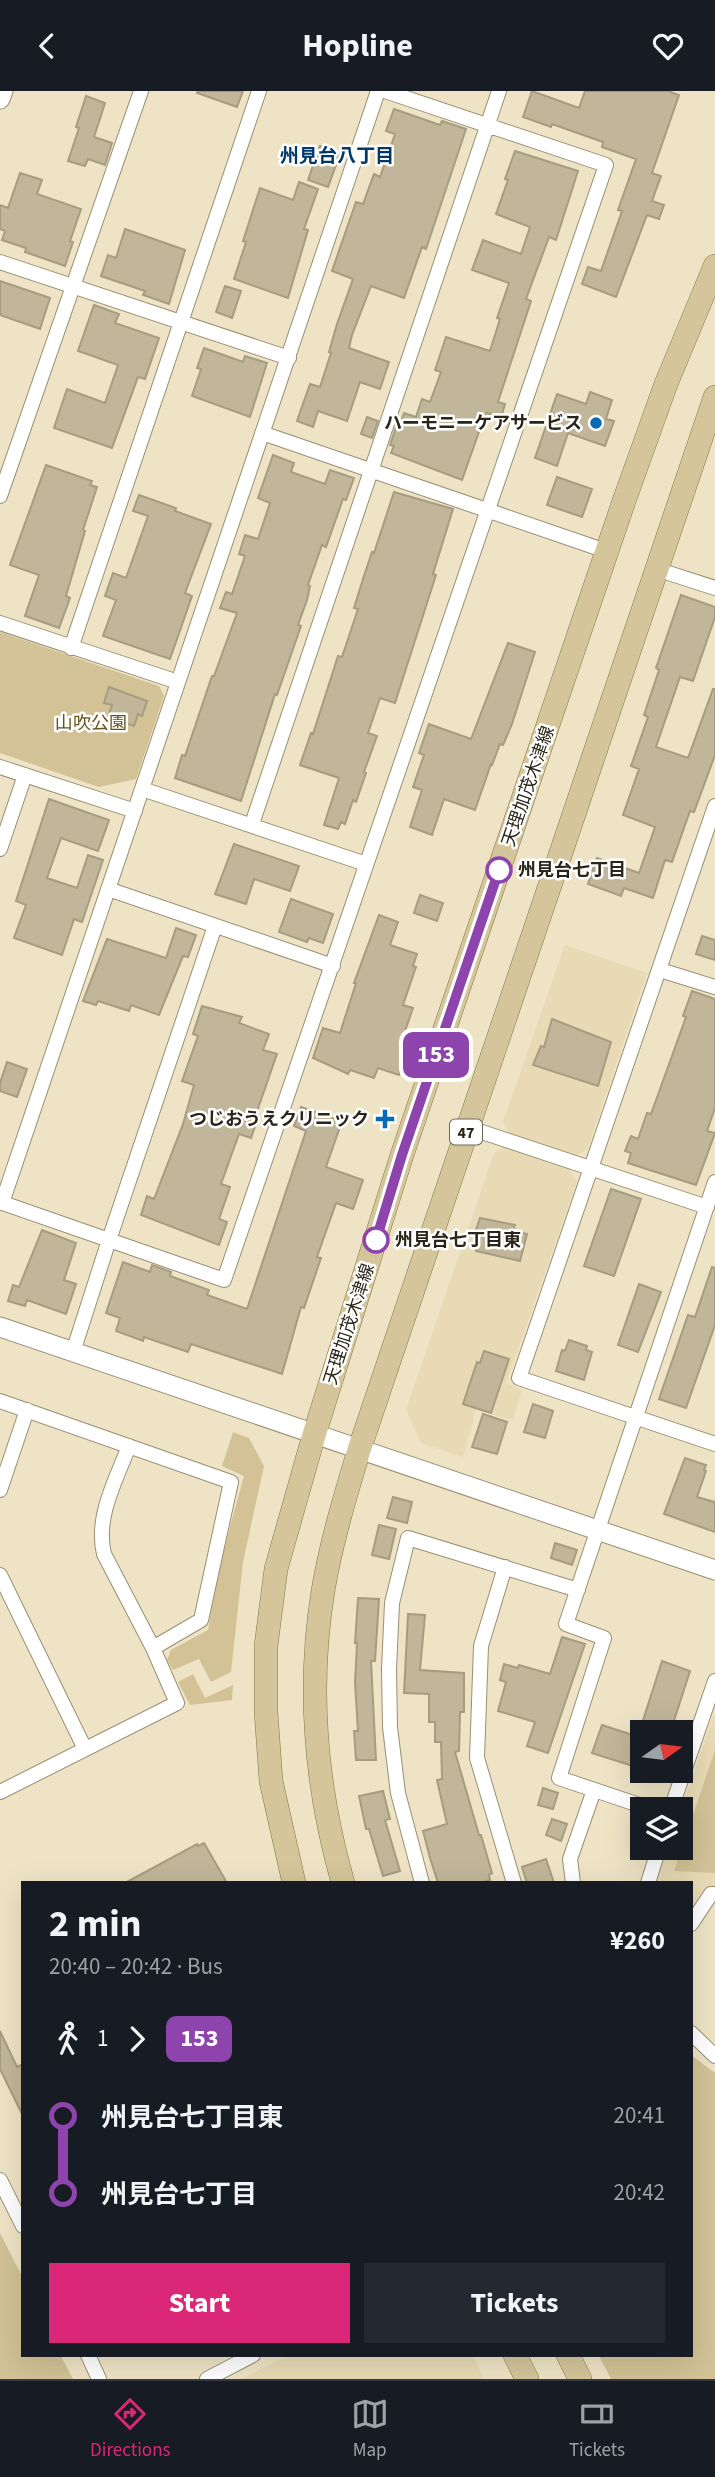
<!DOCTYPE html>
<html lang="en">
<head>
<meta charset="utf-8">
<style>
  :root { --surface:#171b24; --page:#242831; --text:#f1f3f6; --muted:#9ea1a6; --line:#363941; --accent:#db2777 }
  body { margin:0; font-family:"Source Sans 3","Noto Sans JP",sans-serif; background:var(--page); color:var(--text); height:100vh; display:flex; flex-direction:column; font-size:26px; white-space:nowrap }
  * { box-sizing:border-box; margin:0 }
  p { font-size:23px; color:var(--muted) }
  .icon { flex:none; width:38px; height:38px; fill:none; stroke:currentColor; stroke-width:2; stroke-linecap:round; stroke-linejoin:round }
  .map { position:relative; flex:1; overflow:hidden }
  .side { position:absolute; left:21px; top:1790px; width:672px; height:476px; display:flex; flex-direction:column; background:var(--surface); border-radius:0px; box-shadow:0 7px 28px #0002 }
  .side>* { flex:none }
  .badge { padding:0 14px; border-radius:10px; font-size:24px; line-height:46px }
  .needle { width:46px; rotate:76deg }
  .fabs { position:absolute; left:630px; top:1629px; display:grid; gap:14px }
  .fabs a { display:grid; place-items:center; width:63px; height:63px; border-radius:0px; background:var(--surface); box-shadow:0 7px 28px #0002; font-size:35px }
  .map>.badge { position:absolute; translate:-50% -50%; box-shadow:0 0 0 4px #fff }
  .legs { display:flex; align-items:center; gap:10px; height:77px; padding:0 28px; font-size:23px }
  .legs p { margin-inline-start:auto }
  .head { display:flex; align-items:center; justify-content:space-between; height:119px; padding:0 28px }
  h1 { font-size:38px; font-weight:700; line-height:52px }
  .cta { display:flex; gap:14px; margin-top:auto; padding:14px 28px }
  .cta a { flex:1; height:80px; border-radius:0px; background:var(--accent); color:#fff; font-size:28px; font-weight:700; line-height:80px; text-align:center }
  .cta a+a { background:var(--page); color:var(--text) }
  ul { padding:0 28px; list-style:none }
  li { display:flex; align-items:center; gap:24px; height:77px; font-size:26px }
  li i { display:grid; place-items:center; width:10px; height:100%; margin:0 9px; background:currentColor }
  li i::after { content:''; width:18px; height:18px; margin:-9px; border:5px solid; border-radius:50%; background:var(--surface) }
  li p { margin-inline-start:auto }
  li:first-child i { background:linear-gradient(#0000 50%,currentColor 0) }
  li:last-child i { background:linear-gradient(currentColor 50%,#0000 0) }
  header { display:flex; justify-content:space-between; align-items:center; height:91px; padding:0 28px; background:var(--surface); font-size:32px; font-weight:700 }
  .menu { display:flex; justify-content:space-around; align-items:center; height:98px; border-top:2px solid var(--line); background:var(--surface); font-size:19px; color:var(--muted) }
  .menu a { display:grid; justify-items:center; gap:4px }
  .menu .selected { color:var(--accent) }
  .map>svg:first-child { display:block }
  .built { fill:#e7dab4 }
  .green { fill:#d2c296 }
  .building { fill:#c1b699; stroke:#a69c7f; stroke-width:2 }
  .lines { fill:none; stroke-linecap:round; stroke-linejoin:round }
  .minor-casing { stroke:#998f73; stroke-width:16 }
  .tertiary-casing { stroke:#998f73; stroke-width:21 }
  .primary-casing { stroke:#857441; stroke-width:24 }
  .minor { stroke:#fff; stroke-width:14 }
  .tertiary { stroke:#fff; stroke-width:19 }
  .primary { stroke:#d4c59a; stroke-width:23 }
  .line-1-casing { stroke:#fff; stroke-width:16 }
  .line-1 { stroke:#8e44ad; stroke-width:10 }
  .poi-dot { fill:#076ab6; stroke:#fff; stroke-width:2.5 }
  .stop-1-dot { fill:#fff; stroke:#8e44ad; stroke-width:3.5 }
  .labels { text-anchor:middle; stroke-width:5; stroke-linejoin:round; paint-order:stroke }
  .shield { fill:#fff; stroke:#69665e; stroke-width:2 }
  .shield-label { font-size:16px; font-weight:bold; fill:#292519 }
  .poi-label { font-size:18px; font-weight:bold; fill:#292519; stroke:#fff; text-anchor:end }
  .park-label { font-size:18px; fill:#66531a; stroke:#fff }
  .street-label { font-size:18px; fill:#292519; stroke:#fff }
  .stop-label { font-size:18px; font-weight:bold; fill:#292519; stroke:#fff; text-anchor:start }
  .neighbourhood-label { font-size:19px; font-weight:bold; fill:#003969; stroke:#fff }
</style>
</head>
<body>
<header><svg class="icon" aria-label="back" viewBox="0 0 24 24"><path d="M15 5l-7 7 7 7"/></svg>Hopline<svg class="icon" aria-label="heart" viewBox="0 0 24 24"><path d="M12 20l-8-8c-3-5 5-10 8-4 3-6 11-1 8 4z"/></svg></header>
<div class="map">
<svg width="715" height="2288" viewBox="0 0 715 2288">
  <rect width="100%" height="100%" fill="#eee3c5"/>
  <path class="built" d="M565,854L647,882L587,1059L576,1064L508,1041L503,1031Z
    M503,1056L570,1079L577,1091L506,1292L522,1299L513,1329L476,1319L463,1366L421,1352L406,1319L494,1062Z
    M715,1620V1798L691,1823V1792H657L668,1757H681V1720Z
    M287,2265H473L484,2288H241Z"/>
  <path class="green" d="M0,541L159,595L164,605L136,688L99,696L0,662Z
    M233,1341L249,1347L264,1375L243,1471L231,1581L211,1591L199,1568L173,1579L167,1569L171,1559L208,1539L217,1483L244,1385L222,1375Z
    M193,1583L205,1607L233,1594L232,1609L190,1614L178,1591Z
    M715,1659V1782L674,1780Z
    M691,1964L715,1982V2288H611L599,2265L691,2264Z
    M0,2142L23,2187V2264L61,2265L73,2288H0Z"/>
  <path class="building" d="M198,0H243L237,16L197,2Z
    M532,0L579,17L585,0H668L679,4L652,82L661,85L652,110L664,114L659,128L647,124L616,206L582,193L588,176L601,180L622,120L618,119L636,68L602,56L603,51L552,33L551,36L523,26Z
    M86,5L105,12L94,46L112,52L105,74L88,68L85,75L68,70L79,37L76,36Z
    M394,18L440,34L442,30L466,38L426,158L422,156L404,207L371,195L352,244L349,257L389,271L380,298L360,291L347,330L318,320L313,336L297,330L310,293L320,296L331,262L329,261L337,233L353,188L332,180L356,111L363,113L374,83L380,86L395,43L386,40Z
    M320,55L340,63L328,96L308,89Z
    M515,60L578,80L556,149L549,146L526,208L531,210L498,311L505,313L501,327L487,322L485,324L462,389L391,362L394,355L390,354L396,336L399,337L404,322L416,326L422,308L430,311L441,281L435,279L446,246L490,260L500,228L497,227L509,192L472,179L483,149L521,163L530,136L496,123L508,89L505,88Z
    M20,82L42,89L37,103L81,118L70,150L73,151L65,175L25,161L26,157L2,149L5,140L0,138V114L8,117Z
    M299,91L318,98L304,138L308,139L288,207L234,188L246,151L243,150L260,97L293,109Z
    M125,138L185,159L169,213L143,204L145,200L101,185L108,164L116,167Z
    M0,190L50,207L40,238L0,224Z
    M225,195L241,200L232,227L216,221Z
    M94,214L119,223L115,232L159,247L145,288L138,286L112,357L54,337L67,298L105,312L118,274L78,260Z
    M204,257L243,271L245,265L267,272L250,326L192,305L201,278L197,277Z
    M590,301L612,309L606,328L614,330L605,355L568,342L557,375L535,367L557,303L586,313Z
    M367,326L378,330L372,347L361,343Z
    M273,364L294,372L291,381L325,393L330,379L354,387L346,409L343,408L326,456L322,454L308,494L310,495L307,509L298,534L301,535L277,604L275,603L241,710L175,687L182,664L185,665L212,585H214L237,522L220,517L226,501L232,503L245,465L239,463L245,444L258,448L270,412L258,407Z
    M46,374L92,390L90,394L97,396L83,439L85,440L66,505L70,507L59,537L25,525L39,484L10,474Z
    M557,386L592,398L582,426L547,414Z
    M394,401L453,418L433,483L436,484L395,612L380,607L368,642L377,645L364,681L366,682L356,711L353,709L345,733L341,731L338,738L324,734L339,687L300,674L311,642L313,643L338,565L342,566L358,518L354,517L363,488L372,461L374,462Z
    M139,404L176,417L175,420L211,433L185,502L192,505L170,568L103,545L116,509L105,505L113,482L126,487L148,425L133,420Z
    M681,504L715,516V526L693,590L680,586L656,656L688,667L713,598H715V664L694,721L690,720L672,771L665,769L653,807L624,797L621,805L588,793L597,767L639,782L655,736L623,724L639,678L631,675L648,626L644,624L659,579L656,577Z
    M508,552L535,561L512,633L503,654L500,653L492,674L491,673L475,719L444,708L432,744L410,736L422,699L413,696L424,664L419,662L429,633L471,648Z
    M109,596L147,610L142,625L138,623L134,635L108,626L112,614L104,612Z
    M49,708L109,729L98,760L61,747L47,787L77,797L88,764L103,769L82,831L74,828L62,864L14,847L26,814L16,810Z
    M234,753L299,775L290,800L254,788L246,813L215,803Z
    M420,804L443,812L437,830L414,822Z
    M291,808L333,823L323,852L309,847L307,851L279,841Z
    M379,824L398,831L390,854L417,863L413,875L416,876L403,914L413,917L404,943L411,946L399,984L378,977L374,987L350,979L348,983L313,967L323,937L340,942L356,892H354Z
    M176,837L196,844L188,866L183,865L159,924L131,914L129,920L98,910L96,914L83,910L107,848L166,867Z
    M702,845L715,849V869L696,863Z
    M692,900L715,908V1017L707,1040L715,1042L696,1094L628,1072L631,1062L625,1060L631,1045L638,1048L647,1022L651,1023L686,926L683,925Z
    M202,915L242,926L239,932L269,943L263,959L277,963L254,1029L257,1030L251,1047L239,1043L221,1093L230,1096L219,1128L227,1131L219,1154L141,1124L147,1105L154,1108L183,1033L194,994L182,990L198,945L193,943Z
    M552,928L611,951L598,995L533,974L541,955L544,956Z
    M7,971L27,978L17,1006L0,1000V992Z
    M301,1016L342,1030L326,1076L363,1089L353,1118L336,1112L317,1166L321,1167L304,1217L301,1216L282,1283L191,1253L188,1261L144,1246L143,1250L116,1240L120,1227L106,1222L123,1171L150,1181L152,1174L171,1181L170,1185L209,1199L207,1204L247,1218L306,1040L294,1035Z
    M611,1098L641,1108L614,1185L584,1175Z
    M480,1127L515,1134L513,1140L527,1143L520,1170L476,1160L480,1143L475,1142Z
    M42,1139L76,1152L64,1189L76,1193L66,1223L27,1209L25,1215L8,1210L13,1194L19,1196Z
    M712,1176L715,1177V1234L686,1317L659,1308L688,1224L695,1226Z
    M639,1193L661,1201L638,1261L618,1254Z
    M569,1249L587,1255L586,1259L592,1261L584,1289L556,1280L562,1259L565,1260Z
    M484,1260L509,1268L491,1322L463,1313L477,1271L480,1272Z
    M533,1313L553,1320L545,1347L524,1341Z
    M483,1323L507,1331L497,1363L472,1356Z
    M685,1367L706,1374L704,1379L706,1380L697,1406L715,1411V1441L664,1423Z
    M393,1406L412,1411L407,1432L387,1427Z
    M379,1434L396,1438L389,1468L372,1464Z
    M555,1452L577,1459L572,1474L551,1467Z
    M358,1507L379,1508L375,1570H371L376,1669H356L354,1640H358L355,1592L357,1552H355Z
    M408,1523L425,1524L420,1579L464,1582V1621H460L459,1660L455,1661L479,1744H481L492,1782L489,1784L490,1789L480,1792H438L430,1767L423,1740L447,1733L437,1689L442,1688L441,1651H435V1631H429V1603L404,1602Z
    M562,1546L585,1553L548,1662L527,1655L535,1631L498,1620L506,1591L500,1589L504,1573L518,1577L519,1574L550,1583Z
    M662,1570L690,1580L670,1642H639Z
    M602,1634L642,1647V1678L592,1662Z
    M543,1697L558,1702L553,1718L538,1714Z
    M383,1700L390,1728L385,1729L400,1780L383,1785L369,1738H366L359,1705Z
    M552,1728L567,1733L561,1750L546,1744Z
    M204,1752L227,1792H125L197,1753L198,1755Z
    M546,1768L554,1792H527L522,1776Z
    M0,1940L17,1976L23,1973V2025L0,1978Z"/>
  <g class="lines">
    <defs>
      <path id="minor" d="M0,171L289,267
        M262,342L609,461
        M0,405L141,0
        M656,478L715,497
        M0,532L178,591
        M71,557L259,0
        M0,676L135,720
        M142,698L366,773
        M715,715L519,1287L715,1353
        M252,733L499,0
        M0,758L25,684
        M108,798L333,875
        M660,879L715,896
        M467,1036L707,1116
        M0,1111L109,1149L215,835
        M2,1112L378,0
        M73,1261L109,1149L224,1189L606,74L385,0
        M0,1310L231,1391L201,1529L153,1557L177,1612L0,1701
        M129,1355C116,1389 95,1426 104,1463L153,1557
        M0,1399L27,1319
        M505,1476L481,1555L477,1667L514,1792
        M0,1484L85,1658
        M651,1718L559,1687L604,1547L566,1533L715,1091
        M671,1718L715,1590
        M422,1792L398,1702L390,1636L389,1578L392,1512L408,1447L578,1499
        M573,1792L570,1768L594,1699
        M648,1792L659,1757
        M691,1833L711,1803H715
        M691,1942L715,1965
        M0,2089L23,2135
        M88,2264L99,2288
        M207,2288L253,2264"/>
      <path id="tertiary" d="M0,8L3,0
        M0,1236L715,1479"/>
      <path id="primary" d="M294,1792L271,1690L266,1621V1555L276,1478L314,1344L402,1064L624,410L666,293L715,175
        M343,1792C316,1697 307,1598 323,1500C331,1452 345,1406 359,1359L715,306
        M515,2264L527,2288
        M568,2264L580,2288"/>
    </defs>
    <use href="#minor" class="minor-casing"/>
    <use href="#tertiary" class="tertiary-casing"/>
    <use href="#primary" class="primary-casing"/>
    <use href="#minor" class="minor"/>
    <use href="#tertiary" class="tertiary"/>
    <use href="#primary" class="primary"/>
  </g>
  <g class="lines">
    <defs>
      <path id="line-1" d="M376,1149L402,1064L499,779"/>
    </defs>
    <use href="#line-1" class="line-1-casing"/>
    <use href="#line-1" class="line-1"/>
  </g>
  <g class="poi-dot">
    <circle cx="596" cy="332" r="7"/>
    <path d="M381.5 1017.5h7v7h7v7h-7v7h-7v-7h-7v-7h7z"/>
  </g>
  <g class="stop-1-dot">
    <circle cx="499" cy="779" r="12"/>
    <circle cx="376" cy="1149" r="12"/>
  </g>
  <g class="labels">
    <rect class="shield" x="450" y="1028.5" width="32" height="25" rx="5"/>
    <g class="shield-label">
      <text x="466" y="1047">47</text>
    </g>
    <g class="poi-label">
      <text x="582" y="338">ハーモニーケアサービス</text>
      <text x="369" y="1034">つじおうえクリニック</text>
    </g>
    <g class="park-label">
      <text x="91" y="638">山吹公園</text>
    </g>
    <g class="street-label">
      <text transform="translate(528 695) rotate(-71)" y="6">天理加茂木津線</text>
      <text transform="translate(349 1233) rotate(-72)" y="6">天理加茂木津線</text>
    </g>
    <g class="stop-label">
      <text x="518" y="785">州見台七丁目</text>
      <text x="395" y="1155">州見台七丁目東</text>
    </g>
    <g class="neighbourhood-label">
      <text x="337" y="71">州見台八丁目</text>
    </g>
  </g>
</svg>
<div class="fabs">
<a><svg class="needle" viewBox="-14 -14 28 28"><path d="M0-13l5 13h-10z" fill="#e53935"/><path d="M0 13l5-13h-10z" fill="#9ea1a6"/></svg></a>
<a><svg class="icon" aria-label="layers" viewBox="0 0 24 24"><path d="M12 4l9 5-9 5-9-5zM3 14l9 5 9-5"/></svg></a>
</div>
<b class="badge" style="left:436px;top:964px;background:#8e44ad;color:#fff">153</b>
<section class="side">
<div class="head"><div><h1>2 min</h1><p>20:40 – 20:42 · Bus</p></div><b>¥260</b></div>
<div class="legs"><svg class="icon" aria-label="walk" viewBox="0 0 24 24"><circle cx="13" cy="4" r="2"/><path d="M13 8l-2 6 4 7M11 14l-3 7M7 12l3-4h3l4 4"/></svg>1<svg class="icon" aria-label="forward" viewBox="0 0 24 24"><path d="M9 5l7 7-7 7"/></svg><b class="badge" style="background:#8e44ad;color:#fff">153</b></div>
<ul>
<li><i style="color:#8e44ad"></i><b>州見台七丁目東</b><p>20:41</p></li>
<li><i style="color:#8e44ad"></i><b>州見台七丁目</b><p>20:42</p></li>
</ul>
<div class="cta"><a>Start</a><a>Tickets</a></div>
</section>
</div>
<nav class="menu">
<a class="selected"><svg class="icon" aria-label="directions" viewBox="0 0 24 24"><path d="M12 3l9 9-9 9-9-9zM9 14v-3h6M13 9l2 2-2 2"/></svg>Directions</a>
<a><svg class="icon" aria-label="map" viewBox="0 0 24 24"><path d="M3 6l6-2 6 2 6-2v14l-6 2-6-2-6 2zM9 4v14M15 6v14"/></svg>Map</a>
<a><svg class="icon" aria-label="tickets" viewBox="0 0 24 24"><path d="M3 7h18v10H3zM15 7v10"/></svg>Tickets</a>
</nav>
</body>
</html>
